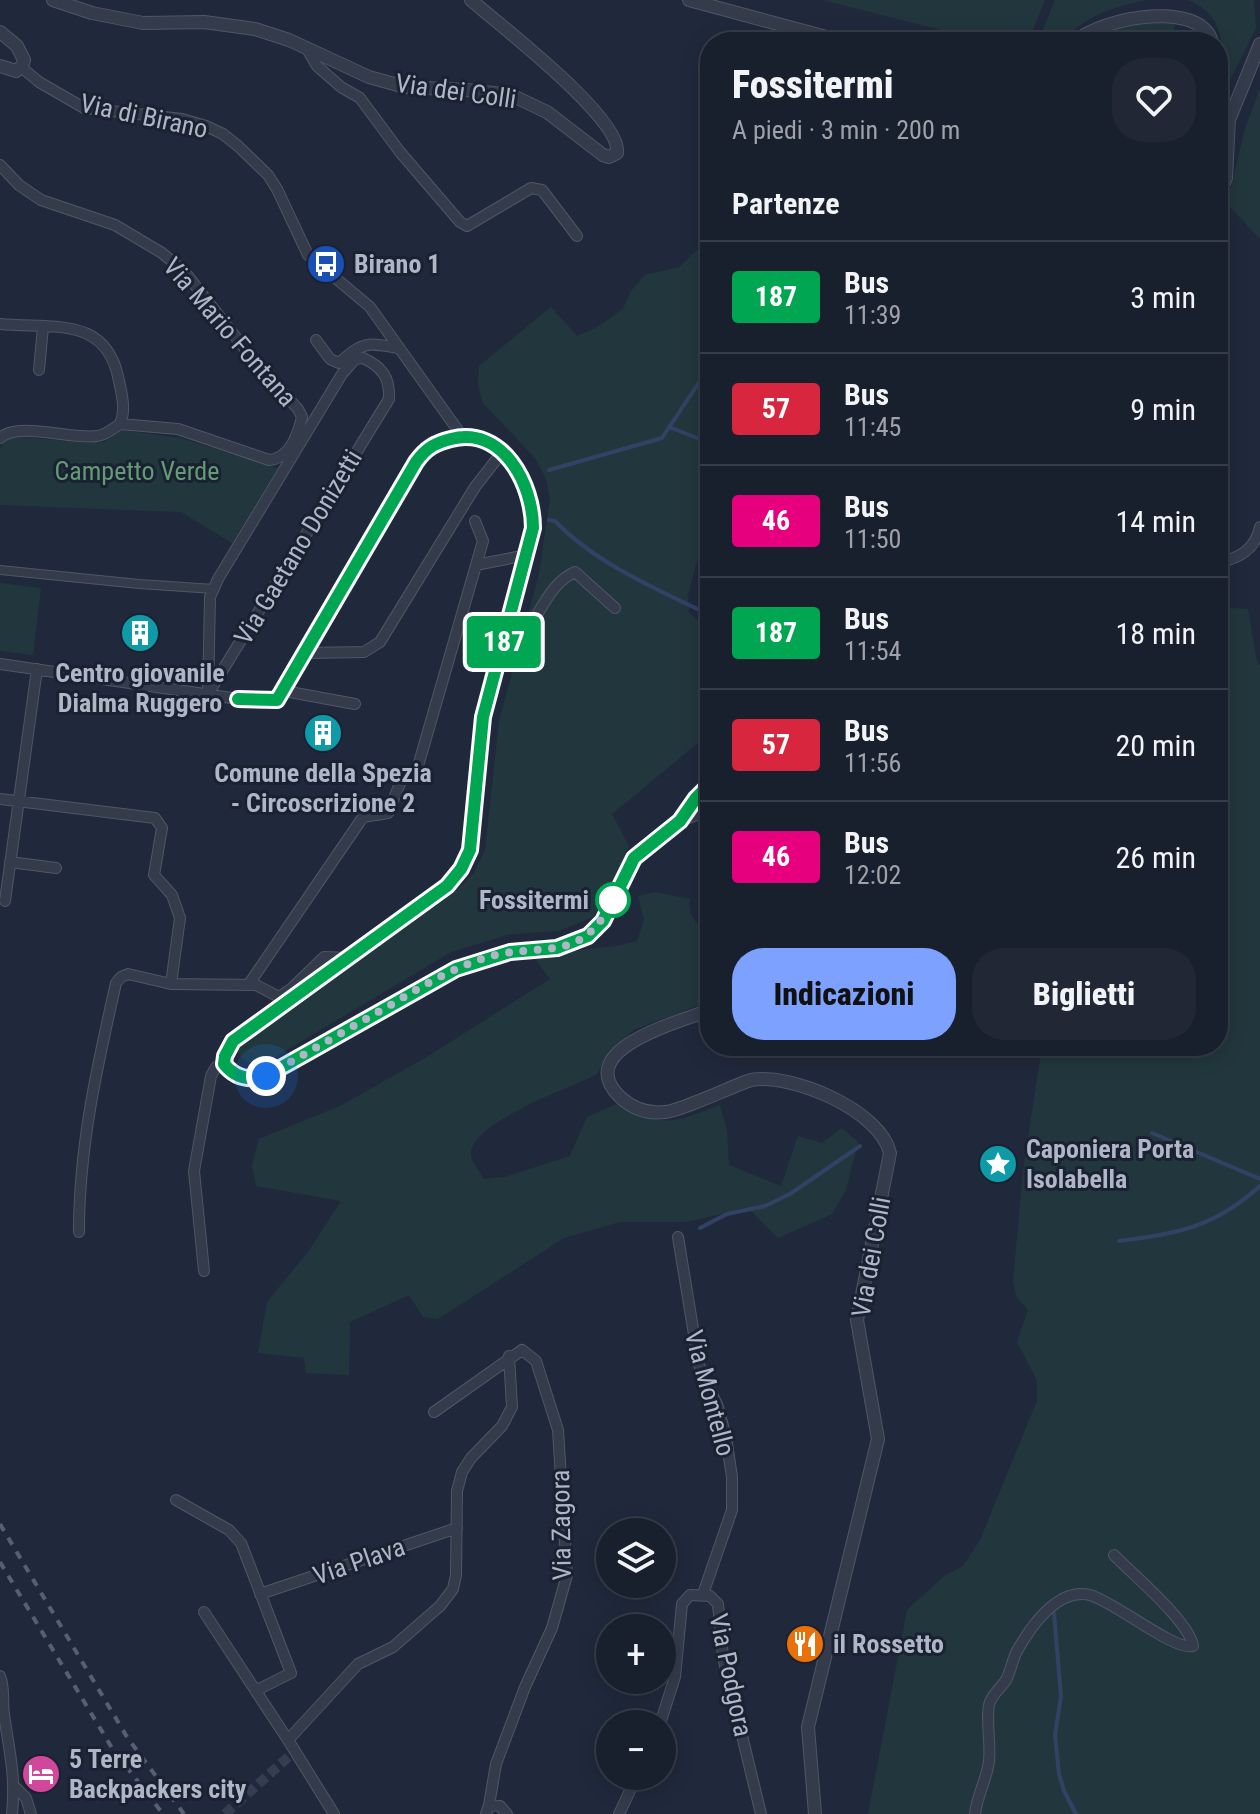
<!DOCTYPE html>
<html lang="it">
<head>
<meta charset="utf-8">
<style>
  :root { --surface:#181f2d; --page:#212735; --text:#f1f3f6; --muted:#9fa2aa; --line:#363d49; --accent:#7da1ff }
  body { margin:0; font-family:"Roboto Condensed",sans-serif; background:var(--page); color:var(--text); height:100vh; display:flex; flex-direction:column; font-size:30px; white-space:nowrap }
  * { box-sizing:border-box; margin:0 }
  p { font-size:26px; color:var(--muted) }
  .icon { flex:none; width:44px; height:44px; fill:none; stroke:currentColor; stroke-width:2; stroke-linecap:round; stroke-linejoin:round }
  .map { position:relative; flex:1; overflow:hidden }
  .sheet { position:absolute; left:700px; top:32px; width:528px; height:1024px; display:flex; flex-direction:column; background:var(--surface); border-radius:32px; box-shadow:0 4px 20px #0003,0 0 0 2px var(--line) }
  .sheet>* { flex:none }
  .badge { padding:0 16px; border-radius:6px; font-size:28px; line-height:52px }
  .controls { position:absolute; left:596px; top:1518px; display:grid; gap:16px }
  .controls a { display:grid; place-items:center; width:80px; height:80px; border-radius:50%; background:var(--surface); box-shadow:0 4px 20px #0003,0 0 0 2px var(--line); font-size:40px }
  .you { position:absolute; width:40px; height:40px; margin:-20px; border:6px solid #fff; border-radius:50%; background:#1a73e8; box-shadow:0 0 0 12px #1a73e833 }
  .map>.badge { position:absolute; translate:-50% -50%; box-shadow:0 0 0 4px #fff }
  h2 { padding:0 32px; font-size:30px; line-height:72px }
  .round { display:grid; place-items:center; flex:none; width:84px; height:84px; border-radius:32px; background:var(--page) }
  .summary { display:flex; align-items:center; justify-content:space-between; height:136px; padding:0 32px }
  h1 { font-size:38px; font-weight:800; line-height:60px }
  .button { display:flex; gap:16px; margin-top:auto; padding:16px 32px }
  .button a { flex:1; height:92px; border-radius:32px; background:var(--accent); color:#111; font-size:32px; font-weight:800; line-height:92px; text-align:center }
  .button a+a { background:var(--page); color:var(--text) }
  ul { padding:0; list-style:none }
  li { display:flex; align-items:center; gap:24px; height:112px; padding:0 32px; border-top:2px solid var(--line) }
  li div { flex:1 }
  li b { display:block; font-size:30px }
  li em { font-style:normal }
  li .badge { min-width:88px; font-weight:700; text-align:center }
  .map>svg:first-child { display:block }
  .green { fill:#22373d }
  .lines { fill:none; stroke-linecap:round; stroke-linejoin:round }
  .stream { stroke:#324265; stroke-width:4 }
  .minor-tunnel { stroke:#353e51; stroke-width:10; stroke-dasharray:10 5; stroke-linecap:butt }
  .pedestrian-casing { stroke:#4f5667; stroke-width:10 }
  .minor-casing { stroke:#4f5667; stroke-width:12 }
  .tertiary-casing { stroke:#4f5667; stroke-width:14 }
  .pedestrian { stroke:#343c4c; stroke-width:8 }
  .minor { stroke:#343c4c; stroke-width:10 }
  .tertiary { stroke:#343c4c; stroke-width:12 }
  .rail { stroke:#565f74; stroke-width:4; stroke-dasharray:8 8; stroke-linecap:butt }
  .line-casing { stroke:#fff; stroke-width:18 }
  .line { stroke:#00a651; stroke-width:12 }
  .walk { stroke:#afb6c8; stroke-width:8; stroke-dasharray:0 14.4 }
  .stop-dot { fill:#fff; stroke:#00a651; stroke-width:4 }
  .labels { text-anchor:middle; stroke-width:6; stroke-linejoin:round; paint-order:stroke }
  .street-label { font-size:26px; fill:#afb6c8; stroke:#1a2131 }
  .poi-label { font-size:26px; font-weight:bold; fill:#afb6c8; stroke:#1a2131; text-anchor:start }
  .park-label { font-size:26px; fill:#649b77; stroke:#1a2131 }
  .stop-label { font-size:26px; font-weight:bold; fill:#afb6c8; stroke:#1a2131; text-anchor:end }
</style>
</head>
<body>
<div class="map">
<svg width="1260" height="1814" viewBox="0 0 1260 1814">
  <rect width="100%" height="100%" fill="#20293c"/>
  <path class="green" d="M822,0H1045L1028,42H989Z
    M1055,0H1148C1127,4 1106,9 1088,20C1064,35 1068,42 1038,42Z
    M1188,0H1254L1256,28L1230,80L1218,121C1218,79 1240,20 1188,0Z
    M1175,19L1174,42H1090L1115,27Z
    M1260,88V239L1227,204L1245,129Z
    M710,238V479L704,483L702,492L710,493V537L699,553L688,595L689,613L710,630V733L612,814L629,846L606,898L593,917L559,931L511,934L451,952L277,1056C264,1062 244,1070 238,1051L250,1034L459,888L474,873L485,850L499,721L539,574L550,499L546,479L535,458L483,403L478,385L479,366L551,307L577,336L596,328L623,309L630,292L645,275L679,267Z
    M122,430L180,438L278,468L232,543L181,512L0,505V448L8,436L89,443L104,442Z
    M0,583L41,588L33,655L0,651Z
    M1218,607L1248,609L1257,663L1260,665V1814H868L907,1610L944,1576L963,1566L980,1540L1037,1401V1380L1017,1342L1028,1310L1017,1298L1013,1282L1023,1171L1042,1046H1218Z
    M655,892L690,899C687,914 696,926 710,931V1001L633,1030L605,1060L596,1075C568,1088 478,1120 471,1151C469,1160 480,1171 484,1179L505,1177L570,1156L587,1117L619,1103C663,1129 674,1123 720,1105L727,1131L729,1165L781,1186L798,1136L822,1143L842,1128L858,1142L846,1190L832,1214L778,1238L748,1208L686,1222H620L564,1238L438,1319L423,1317L409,1295L350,1322L349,1375L306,1373L304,1358L258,1353L267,1302L308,1252L341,1201L256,1186L252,1165L259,1139L342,1105L430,1055L550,979L532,955L617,946L637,941L644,920L638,896Z"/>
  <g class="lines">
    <path class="stream" d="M1144,42L1151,32
      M669,427L710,443
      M549,470L662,438L710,366
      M549,520L555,521C595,563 658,590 710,615
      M1152,1133L1260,1179
      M700,1228L727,1214L765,1206L790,1194L860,1146
      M1119,1241C1179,1233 1213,1228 1260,1186
      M1054,1614L1061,1696L1055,1735L1059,1774L1064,1791L1076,1814"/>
    <path class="minor-tunnel" d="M225,1814L295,1751"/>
    <defs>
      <path id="pedestrian" d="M0,570L139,584L214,589"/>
      <path id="minor" d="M307,49L317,66L341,87L360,98L400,152L460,222L467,226L531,188L542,190L577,236
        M21,67L39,82L84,108L182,119L206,126L223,134L238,146L268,175L277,189L308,255L370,307L462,436
        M0,165L19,185L41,200L115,225L162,253L184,271L256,363L298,409L302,417C298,434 289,459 269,460L178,429L120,424
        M0,324C53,329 107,315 119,381C122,395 126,410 120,424
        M316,340L330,359L339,363C363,342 366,342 398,348
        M363,358C382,367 390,377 389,399L208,694L210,597L218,579L342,374L355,359Z
        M39,370L43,327
        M0,438C19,421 71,440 97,436C106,435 112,429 120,424
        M1218,563C1239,558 1255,550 1260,527
        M476,565L527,555
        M307,653L364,652L380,642L475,487L503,451
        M502,653C510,646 520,639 526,631C542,611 550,583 575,572L615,608
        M0,664L238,699L277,700L424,451C432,444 441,441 452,438C504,425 533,485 533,528L483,717L470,850L461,869L447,886L233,1041L225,1056L224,1064C235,1078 249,1081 266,1076L456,969L510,952L557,948L588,936L603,921L634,858L680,821L710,810
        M284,691L355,704
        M0,799L155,818L162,828L154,875L172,895L180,918L171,984
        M688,815L710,798
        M682,819L696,798L710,784
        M10,862L56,868
        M5,901L37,669
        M249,984L363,817L388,813L403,776L416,773L483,541L475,521
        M79,1232C79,1146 97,1067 116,983L121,977L128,974L171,984L256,985L279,997L291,989L324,957L349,958
        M678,1237L699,1365L718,1407L726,1437L732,1477V1510L703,1594
        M204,1271L194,1171L211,1076L216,1067L224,1064
        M434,1412L522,1350L536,1361L558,1430L567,1575L552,1628L525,1687L496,1764L489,1805
        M176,1500L229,1530L241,1543L291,1673L257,1690
        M260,1594L457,1528
        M204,1612L288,1740
        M0,1676C5,1689 2,1700 4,1714C9,1751 16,1774 12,1814
        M660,1724L675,1677L682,1604L690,1595L710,1596L718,1604L723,1657L761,1814
        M13,1785L26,1798L31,1814
        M334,1814L288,1740L358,1664L393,1647L440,1606L453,1589L456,1575L457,1491L462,1472L471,1458L502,1426L512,1407L509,1356
        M486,1814L489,1805L500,1806L507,1814
        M619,1814L637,1776
        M975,1814C977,1795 987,1779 989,1761C991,1744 986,1721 989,1705C991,1695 1001,1688 1006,1680C1011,1671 1012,1660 1017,1651C1031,1626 1058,1587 1090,1595C1115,1602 1174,1651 1193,1646C1189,1621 1133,1575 1114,1555"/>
      <path id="tertiary" d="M53,0L92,13L143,23L204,22L255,29L289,40L369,77L405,87L466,90L511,95L547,112L603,155L609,157L617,153C623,119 498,24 471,0
        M689,0L845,42
        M0,32L17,46L24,60L22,66L16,71L0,66
        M1074,42C1105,16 1201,0 1212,42
        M1218,198L1226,178L1229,120L1260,44
        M710,1010C680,1022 571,1049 620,1097C633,1109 648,1114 665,1112C681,1111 732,1086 751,1080C792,1073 880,1110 890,1153L857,1320L878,1439L808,1727L815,1814"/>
    </defs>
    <use href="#pedestrian" class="pedestrian-casing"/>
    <use href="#minor" class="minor-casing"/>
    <use href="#tertiary" class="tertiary-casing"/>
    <use href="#pedestrian" class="pedestrian"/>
    <use href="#minor" class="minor"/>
    <use href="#tertiary" class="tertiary"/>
    <path class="rail" d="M0,1524L127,1737L184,1814
      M0,1562L112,1748L163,1814"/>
  </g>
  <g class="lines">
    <defs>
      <path id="line" d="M238,699L277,700L416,462C426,448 435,443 451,439C503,426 533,484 533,528L483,717L470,850L461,869L447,886L233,1041L225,1056L224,1064C235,1078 249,1081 266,1076L456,969L510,952L557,948L588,936L603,921L634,858L680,821L696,798L710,784"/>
    </defs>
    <use href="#line" class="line-casing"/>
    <use href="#line" class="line"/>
    <path class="walk" d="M266,1076C307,1053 348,1029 389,1006C419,988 449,970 482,959C542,939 579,968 613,900"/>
  </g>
  <defs>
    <symbol id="bus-disc" viewBox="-11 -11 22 22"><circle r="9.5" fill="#1a4fb4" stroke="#1a2131"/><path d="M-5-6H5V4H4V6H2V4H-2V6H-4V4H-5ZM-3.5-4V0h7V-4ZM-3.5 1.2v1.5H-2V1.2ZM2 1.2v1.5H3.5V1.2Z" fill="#fff"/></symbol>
    <symbol id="building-disc" viewBox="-11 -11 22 22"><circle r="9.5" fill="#0f9aa8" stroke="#1a2131"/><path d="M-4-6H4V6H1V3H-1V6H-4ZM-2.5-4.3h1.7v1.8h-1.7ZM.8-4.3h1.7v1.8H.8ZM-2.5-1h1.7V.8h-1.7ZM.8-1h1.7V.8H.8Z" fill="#fff"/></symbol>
    <symbol id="sight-disc" viewBox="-11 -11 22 22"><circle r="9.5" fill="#0f9aa8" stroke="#1a2131"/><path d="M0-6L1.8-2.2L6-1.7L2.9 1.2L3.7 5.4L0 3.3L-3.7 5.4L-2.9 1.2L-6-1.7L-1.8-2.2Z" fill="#fff"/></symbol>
    <symbol id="restaurant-disc" viewBox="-11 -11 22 22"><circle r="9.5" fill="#e8710a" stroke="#1a2131"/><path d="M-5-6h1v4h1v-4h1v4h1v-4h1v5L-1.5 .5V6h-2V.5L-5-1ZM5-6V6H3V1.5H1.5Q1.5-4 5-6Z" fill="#fff"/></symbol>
    <symbol id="hotel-disc" viewBox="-11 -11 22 22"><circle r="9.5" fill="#d1479c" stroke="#1a2131"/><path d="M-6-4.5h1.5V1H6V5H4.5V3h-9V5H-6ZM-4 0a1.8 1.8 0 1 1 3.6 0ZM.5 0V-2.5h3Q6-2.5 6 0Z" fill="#fff"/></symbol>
  </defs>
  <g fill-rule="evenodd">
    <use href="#bus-disc" x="304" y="242" width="44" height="44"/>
    <use href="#building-disc" x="118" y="611" width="44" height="44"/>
    <use href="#building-disc" x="301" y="711" width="44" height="44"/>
    <use href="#sight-disc" x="976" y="1142" width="44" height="44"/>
    <use href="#restaurant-disc" x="783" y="1622" width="44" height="44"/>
    <use href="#hotel-disc" x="19" y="1752" width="44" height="44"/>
  </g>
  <circle class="stop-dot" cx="613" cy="900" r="16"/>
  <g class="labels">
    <g class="street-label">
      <text transform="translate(456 91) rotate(8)" y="9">Via dei Colli</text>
      <text transform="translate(144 116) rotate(12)" y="9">Via di Birano</text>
      <text transform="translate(230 332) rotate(49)" y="9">Via Mario Fontana</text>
      <text transform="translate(298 547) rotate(-59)" y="9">Via Gaetano Donizetti</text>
      <text transform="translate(871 1257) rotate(-80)" y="9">Via dei Colli</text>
      <text transform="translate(710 1393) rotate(75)" y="9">Via Montello</text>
      <text transform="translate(561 1525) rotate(-91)" y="9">Via Zagora</text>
      <text transform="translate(359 1561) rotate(-19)" y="9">Via Plava</text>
      <text transform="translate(731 1675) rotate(78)" y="9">Via Podgora</text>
    </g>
    <g class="poi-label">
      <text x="354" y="273">Birano 1</text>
      <text x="140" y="682" text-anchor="middle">Centro giovanile<tspan x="140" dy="30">Dialma Ruggero</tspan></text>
      <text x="323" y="782" text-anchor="middle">Comune della Spezia<tspan x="323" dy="30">- Circoscrizione 2</tspan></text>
      <text x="1026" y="1158">Caponiera Porta<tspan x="1026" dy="30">Isolabella</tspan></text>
      <text x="833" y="1653">il Rossetto</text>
      <text x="69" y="1768">5 Terre<tspan x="69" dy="30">Backpackers city</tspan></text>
    </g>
    <g class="park-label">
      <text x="137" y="480">Campetto Verde</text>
    </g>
    <g class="stop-label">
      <text x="589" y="909">Fossitermi</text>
    </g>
  </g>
</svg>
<div class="controls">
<a><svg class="icon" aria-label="layers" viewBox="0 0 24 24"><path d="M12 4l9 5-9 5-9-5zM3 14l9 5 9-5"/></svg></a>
<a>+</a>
<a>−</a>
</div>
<div class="you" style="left:266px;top:1076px"></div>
<b class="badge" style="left:504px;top:642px;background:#00a651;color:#fff">187</b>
<section class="sheet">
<div class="summary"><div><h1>Fossitermi</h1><p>A piedi · 3 min · 200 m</p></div><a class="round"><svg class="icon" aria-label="heart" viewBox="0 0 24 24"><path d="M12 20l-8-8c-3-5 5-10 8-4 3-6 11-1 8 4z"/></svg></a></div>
<h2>Partenze</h2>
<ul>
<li><span class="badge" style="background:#00a651;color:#fff">187</span><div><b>Bus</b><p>11:39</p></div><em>3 min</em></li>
<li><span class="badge" style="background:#d7263d;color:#fff">57</span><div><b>Bus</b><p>11:45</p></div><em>9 min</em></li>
<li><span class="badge" style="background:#e6007e;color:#fff">46</span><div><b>Bus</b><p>11:50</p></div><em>14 min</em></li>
<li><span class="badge" style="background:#00a651;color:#fff">187</span><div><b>Bus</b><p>11:54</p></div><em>18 min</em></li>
<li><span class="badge" style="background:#d7263d;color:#fff">57</span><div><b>Bus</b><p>11:56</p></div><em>20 min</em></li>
<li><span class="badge" style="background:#e6007e;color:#fff">46</span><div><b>Bus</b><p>12:02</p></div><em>26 min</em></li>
</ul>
<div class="button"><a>Indicazioni</a><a>Biglietti</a></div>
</section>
</div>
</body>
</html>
